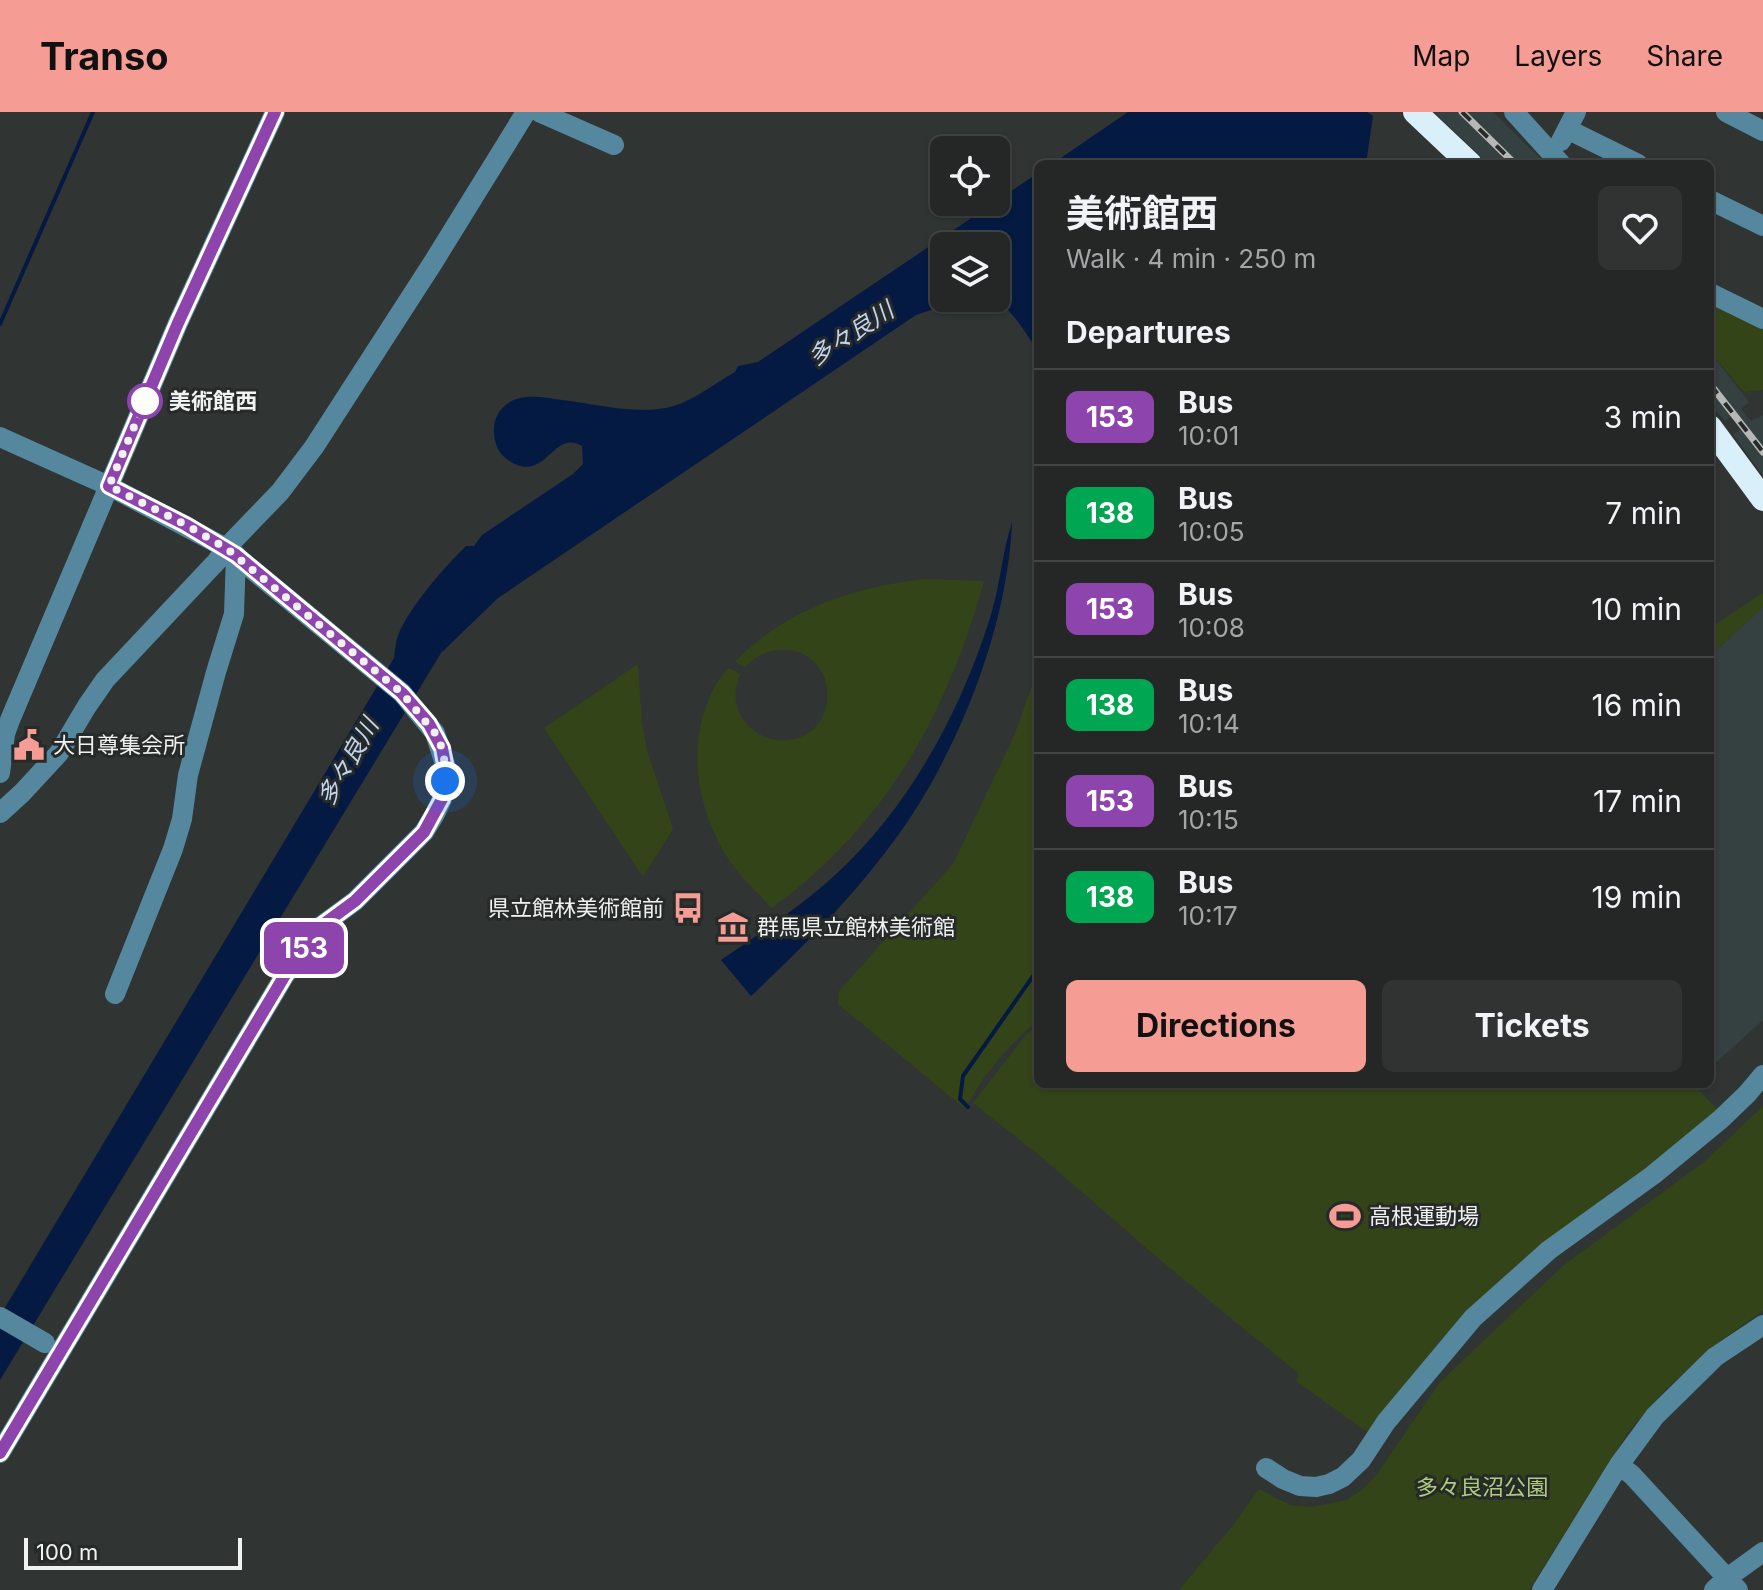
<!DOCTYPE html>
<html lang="en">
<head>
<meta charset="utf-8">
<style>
  :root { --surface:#242726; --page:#303332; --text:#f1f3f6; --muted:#a3a5a7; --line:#414443; --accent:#f59c94 }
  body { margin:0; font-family:Inter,"Noto Sans JP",sans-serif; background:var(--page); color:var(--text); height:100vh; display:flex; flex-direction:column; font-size:30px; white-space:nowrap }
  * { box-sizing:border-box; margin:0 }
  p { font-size:26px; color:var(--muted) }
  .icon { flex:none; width:44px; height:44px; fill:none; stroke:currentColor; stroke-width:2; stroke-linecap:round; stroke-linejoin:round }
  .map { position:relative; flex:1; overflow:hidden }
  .sheet { position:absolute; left:1034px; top:48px; width:680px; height:928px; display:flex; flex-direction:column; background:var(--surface); border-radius:12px; box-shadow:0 2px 6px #0004,0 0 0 2px var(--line) }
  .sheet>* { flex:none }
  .badge { padding:0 16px; border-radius:12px; font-size:28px; line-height:52px }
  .fabs { position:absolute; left:930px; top:24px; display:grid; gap:16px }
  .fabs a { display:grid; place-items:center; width:80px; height:80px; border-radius:12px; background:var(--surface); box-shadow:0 2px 6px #0004,0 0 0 2px var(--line); font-size:40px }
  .scale { position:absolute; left:24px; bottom:20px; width:218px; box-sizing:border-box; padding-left:8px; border:4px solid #f0f2f2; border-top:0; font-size:22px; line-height:28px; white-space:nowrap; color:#f0f2f2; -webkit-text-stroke:6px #262a29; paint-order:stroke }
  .you { position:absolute; width:40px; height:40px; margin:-20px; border:6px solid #fff; border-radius:50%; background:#1a73e8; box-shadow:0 0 0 12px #1a73e833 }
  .map>.badge { position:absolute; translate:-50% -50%; box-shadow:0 0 0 4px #fff }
  h2 { padding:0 32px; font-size:30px; line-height:72px }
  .round { display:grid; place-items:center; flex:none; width:84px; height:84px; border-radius:12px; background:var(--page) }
  .head { display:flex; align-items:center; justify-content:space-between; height:136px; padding:0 32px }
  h1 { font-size:38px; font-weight:700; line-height:60px }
  .action { display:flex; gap:16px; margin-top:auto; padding:16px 32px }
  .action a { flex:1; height:92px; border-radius:12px; background:var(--accent); color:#111; font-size:32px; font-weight:700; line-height:92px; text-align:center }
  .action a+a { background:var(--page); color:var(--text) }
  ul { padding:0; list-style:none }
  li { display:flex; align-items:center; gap:24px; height:96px; padding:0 32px; border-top:2px solid var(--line) }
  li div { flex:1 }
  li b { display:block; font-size:30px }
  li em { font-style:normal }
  li .badge { min-width:88px; font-weight:700; text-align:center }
  header { display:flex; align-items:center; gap:48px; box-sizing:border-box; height:112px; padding:0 40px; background:var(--accent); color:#111 }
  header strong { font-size:38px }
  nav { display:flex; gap:44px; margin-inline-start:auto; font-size:28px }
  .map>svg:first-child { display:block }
  .built { fill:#354040 }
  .green { fill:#344419 }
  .water { fill:#041a42; fill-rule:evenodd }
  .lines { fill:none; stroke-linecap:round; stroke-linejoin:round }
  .stream { stroke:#041a42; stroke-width:4 }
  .minor { stroke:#55889e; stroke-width:20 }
  .highway { stroke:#d9f0fa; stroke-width:24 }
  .rail-casing { stroke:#b5b8b7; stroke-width:7 }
  .rail { stroke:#262a29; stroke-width:4; stroke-dasharray:12; stroke-linecap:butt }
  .line-casing { stroke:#fff; stroke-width:18 }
  .line { stroke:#8e44ad; stroke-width:12 }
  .walk { stroke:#f0f2f2; stroke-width:8; stroke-dasharray:0 14.4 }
  .stop-dot { fill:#fff; stroke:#8e44ad; stroke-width:4 }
  .labels { text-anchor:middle; stroke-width:6; stroke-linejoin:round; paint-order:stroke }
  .stop-label { font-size:22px; font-weight:bold; fill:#f0f2f2; stroke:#262a29; text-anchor:start }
  .poi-label { font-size:22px; fill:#f0f2f2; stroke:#262a29; text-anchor:start }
  .park-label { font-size:22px; fill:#adcc7c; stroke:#262a29 }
  .water-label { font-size:24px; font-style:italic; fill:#c3d4f1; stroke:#262a29 }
</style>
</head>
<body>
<header>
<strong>Transo</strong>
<nav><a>Map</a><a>Layers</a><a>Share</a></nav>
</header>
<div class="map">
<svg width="1763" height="1478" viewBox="0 0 1763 1478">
  <rect width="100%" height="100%" fill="#303433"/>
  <path class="built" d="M1434,0H1493L1546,52H1488Z
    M1710,240L1749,290L1741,297L1751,309L1763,303V364L1733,322L1743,316L1733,303L1725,309L1710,292Z
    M1763,495V908L1710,956V544Z"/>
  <path class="green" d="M1710,188L1763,213V278L1744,280L1710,240Z
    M929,467L984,469C946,604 887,711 772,796C755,778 736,761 724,740C697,694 688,636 709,587C714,575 720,564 729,556L740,562C715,623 803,656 825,599C829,587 828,573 823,562C806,530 767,531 745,555L735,550C785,497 858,473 929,467Z
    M1763,481V495L1710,544V516Z
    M638,552L642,612L648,642L673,717L643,765L544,616Z
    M1038,557V908C1012,930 982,963 967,994L963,995L838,892L839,879L953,752L1014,624Z
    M1038,913V972H1693L1719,999L1693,1024L1617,1076L1542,1133L1440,1229L1370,1322L1297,1270L1298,1261L1172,1158L1039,1043L973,991L1025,924Z
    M1763,994V1199L1720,1229L1665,1278L1629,1319L1529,1478H1179L1233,1413L1259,1377L1290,1393L1312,1395L1347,1388L1362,1378L1378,1361L1440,1270L1564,1153L1704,1050Z"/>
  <path class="water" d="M1128,0H1367L1373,4L1366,52H1052Z
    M1038,61V239C1029,227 1011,195 997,190C976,181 937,196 916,203L498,486L441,541L0,1268V1204L394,546C395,540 395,533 397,527C404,501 446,453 466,434H474L482,423L573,362L583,352L582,334C552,316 546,374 508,348C499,342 495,333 494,322C492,305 503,290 520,286C533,283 549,286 562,288C595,292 632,302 665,296C688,293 715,271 735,260L738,254L758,250ZM944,134H996V186H944Z
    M1012,410C1008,514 959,638 899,722C856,782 804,834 751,884L721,848C760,821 799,796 834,764C909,696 960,601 990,506C1000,474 1002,441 1012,410Z"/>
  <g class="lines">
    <path class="stream" d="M0,212L93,0
      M968,995L960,987L963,964L1038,857"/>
    <path class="minor" d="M539,0L614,33
      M1514,0L1561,52
      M1726,0L1763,19
      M1567,17L1638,52
      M1561,29L1576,0
      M1710,88L1763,114
      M1710,181L1763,207
      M0,325L109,374L226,436L402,581L435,621L445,652L442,687L435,702L424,720L355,789L321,814L285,863L0,1341
      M0,661L5,622L10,608L178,211L275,0
      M0,701L22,681L59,641L87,594L105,568L217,449L226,436L280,380L314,335L434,149L526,0
      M115,882L173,737L182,707L188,663L216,560L234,502L236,443
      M0,1205L45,1231
      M1619,1353L1632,1363L1738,1478
      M1266,1356L1283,1367L1300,1374L1316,1375L1329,1372L1343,1365L1361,1348L1386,1310L1473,1206L1549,1138L1653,1063L1721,1007L1747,982L1763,963
      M1542,1478L1619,1353L1655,1304L1715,1245L1763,1213
      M1714,1478L1727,1466L1763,1440"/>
    <path class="highway" d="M1415,0L1470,52
      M1710,315L1763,387"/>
    <defs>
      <path id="rail" d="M1462,0L1515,52
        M1710,272L1763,340"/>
    </defs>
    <use href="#rail" class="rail-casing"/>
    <use href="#rail" class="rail"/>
  </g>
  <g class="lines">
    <defs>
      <path id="line" d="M0,1341L285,863L321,814L355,789L424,720L442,687L445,652L442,636L429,612L402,581L236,443L186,413L109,374L178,211L275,0"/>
    </defs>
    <use href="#line" class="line-casing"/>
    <use href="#line" class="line"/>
    <path class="walk" d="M145,289L109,374L186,413L226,436L402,581L435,621L442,636L445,652V669"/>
  </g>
  <defs>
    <symbol id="civic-bare" viewBox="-9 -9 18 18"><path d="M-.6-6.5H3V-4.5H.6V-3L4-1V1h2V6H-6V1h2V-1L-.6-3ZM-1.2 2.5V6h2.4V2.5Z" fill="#f59c94" stroke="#262a29" stroke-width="2.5" paint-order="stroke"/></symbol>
    <symbol id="bus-bare" viewBox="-9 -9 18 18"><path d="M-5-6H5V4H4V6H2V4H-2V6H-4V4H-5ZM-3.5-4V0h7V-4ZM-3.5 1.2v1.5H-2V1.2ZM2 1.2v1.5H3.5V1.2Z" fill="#f59c94" stroke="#262a29" stroke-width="2.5" paint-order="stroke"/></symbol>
    <symbol id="museum-bare" viewBox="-9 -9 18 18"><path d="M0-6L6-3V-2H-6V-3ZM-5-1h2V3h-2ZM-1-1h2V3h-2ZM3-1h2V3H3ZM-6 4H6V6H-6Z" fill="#f59c94" stroke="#262a29" stroke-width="2.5" paint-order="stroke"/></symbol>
    <symbol id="stadium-bare" viewBox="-9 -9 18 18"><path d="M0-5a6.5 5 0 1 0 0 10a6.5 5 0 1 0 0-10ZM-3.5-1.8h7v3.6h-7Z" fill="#f59c94" stroke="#262a29" stroke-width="2.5" paint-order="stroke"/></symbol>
  </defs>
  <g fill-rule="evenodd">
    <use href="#civic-bare" x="7" y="611" width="44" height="44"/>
    <use href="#bus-bare" x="666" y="774" width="44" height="44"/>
    <use href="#museum-bare" x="711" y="793" width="44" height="44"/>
    <use href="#stadium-bare" x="1323" y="1082" width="44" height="44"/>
  </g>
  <circle class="stop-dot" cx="145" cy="289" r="16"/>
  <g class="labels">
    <g class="stop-label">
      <text x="169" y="297">美術館西</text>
    </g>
    <g class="poi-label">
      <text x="53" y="641">大日尊集会所</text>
      <text x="664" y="804" text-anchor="end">県立館林美術館前</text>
      <text x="757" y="823">群馬県立館林美術館</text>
      <text x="1369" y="1112">高根運動場</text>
    </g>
    <g class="park-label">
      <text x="1482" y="1383">多々良沼公園</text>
    </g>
    <g class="water-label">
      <text transform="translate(851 222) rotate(-33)" y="8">多々良川</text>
      <text transform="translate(348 650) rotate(-60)" y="8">多々良川</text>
    </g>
  </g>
</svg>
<div class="fabs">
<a><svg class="icon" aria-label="locate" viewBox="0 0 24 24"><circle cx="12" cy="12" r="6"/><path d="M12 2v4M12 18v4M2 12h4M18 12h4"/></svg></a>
<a><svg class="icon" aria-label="layers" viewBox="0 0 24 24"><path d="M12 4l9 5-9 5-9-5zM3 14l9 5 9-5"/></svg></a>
</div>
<div class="scale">100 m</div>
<div class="you" style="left:445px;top:669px"></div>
<b class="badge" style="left:304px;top:836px;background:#8e44ad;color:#fff">153</b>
<section class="sheet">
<div class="head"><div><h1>美術館西</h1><p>Walk · 4 min · 250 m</p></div><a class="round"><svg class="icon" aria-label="heart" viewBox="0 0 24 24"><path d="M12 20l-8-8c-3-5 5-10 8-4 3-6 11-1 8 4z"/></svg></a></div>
<h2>Departures</h2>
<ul>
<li><span class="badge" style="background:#8e44ad;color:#fff">153</span><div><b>Bus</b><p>10:01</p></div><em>3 min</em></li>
<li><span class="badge" style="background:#00a651;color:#fff">138</span><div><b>Bus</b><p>10:05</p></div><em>7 min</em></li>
<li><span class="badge" style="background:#8e44ad;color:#fff">153</span><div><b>Bus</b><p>10:08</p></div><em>10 min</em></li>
<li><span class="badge" style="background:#00a651;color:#fff">138</span><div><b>Bus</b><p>10:14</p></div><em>16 min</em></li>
<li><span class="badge" style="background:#8e44ad;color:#fff">153</span><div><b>Bus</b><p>10:15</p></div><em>17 min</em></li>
<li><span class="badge" style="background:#00a651;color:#fff">138</span><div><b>Bus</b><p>10:17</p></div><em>19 min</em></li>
</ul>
<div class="action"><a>Directions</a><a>Tickets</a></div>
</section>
</div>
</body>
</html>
